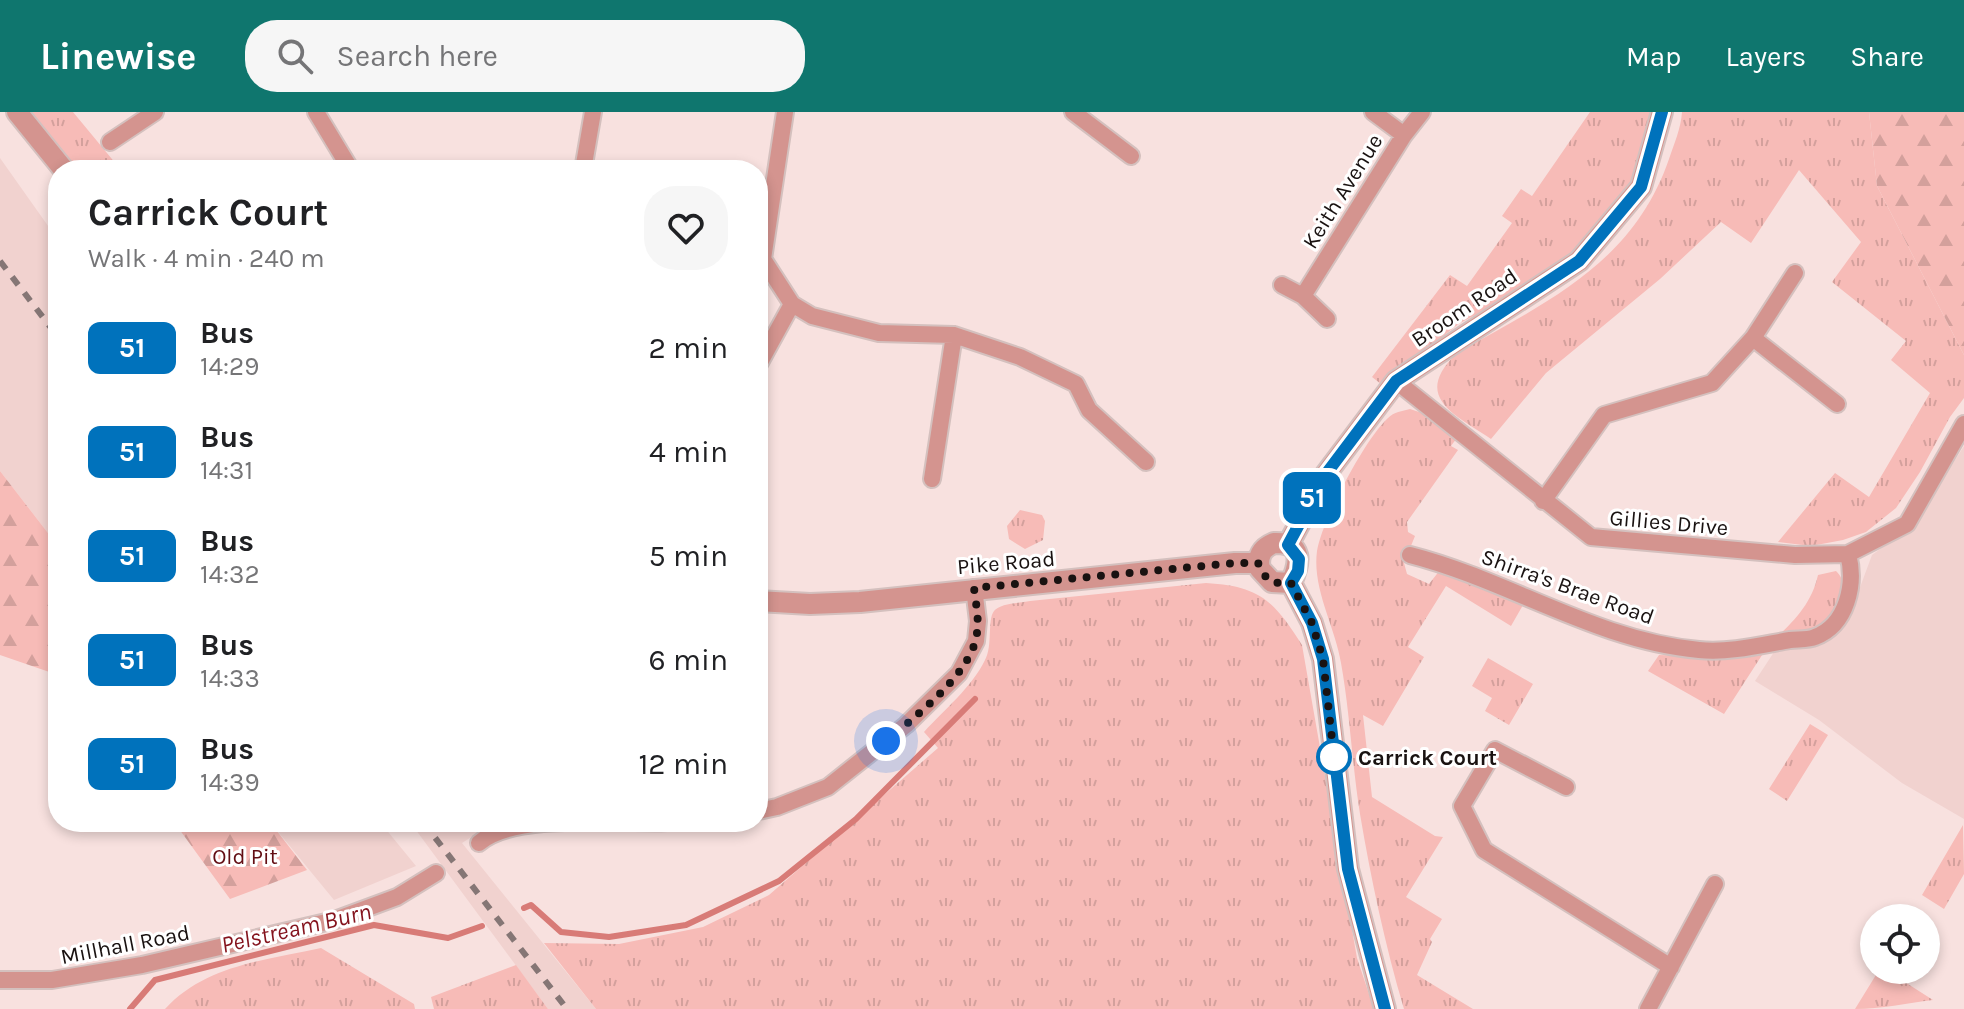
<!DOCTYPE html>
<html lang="en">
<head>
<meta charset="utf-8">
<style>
  :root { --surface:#fff; --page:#f6f6f6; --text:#202124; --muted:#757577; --accent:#0f766e }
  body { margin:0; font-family:Karla,sans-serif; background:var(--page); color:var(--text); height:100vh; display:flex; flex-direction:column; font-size:30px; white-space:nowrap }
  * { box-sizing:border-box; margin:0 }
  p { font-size:26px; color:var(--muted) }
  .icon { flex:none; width:44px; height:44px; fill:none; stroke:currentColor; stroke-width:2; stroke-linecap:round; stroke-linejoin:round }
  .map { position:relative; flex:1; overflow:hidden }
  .drawer { position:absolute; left:48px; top:48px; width:720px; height:672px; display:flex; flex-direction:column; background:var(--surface); border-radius:32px; box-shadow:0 4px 12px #0003 }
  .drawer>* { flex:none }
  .badge { padding:0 16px; border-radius:12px; font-size:28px; line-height:52px }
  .fabs { position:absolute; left:1860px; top:792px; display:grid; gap:16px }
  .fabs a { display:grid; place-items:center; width:80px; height:80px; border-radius:50%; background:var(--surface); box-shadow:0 4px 12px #0003; font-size:40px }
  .you { position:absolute; width:40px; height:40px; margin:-20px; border:6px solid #fff; border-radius:50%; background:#1a73e8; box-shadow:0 0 0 12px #1a73e833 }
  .map>.badge { position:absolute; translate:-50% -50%; box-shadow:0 0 0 4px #fff }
  .round { display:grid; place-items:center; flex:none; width:84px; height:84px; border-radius:32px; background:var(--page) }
  .overview { display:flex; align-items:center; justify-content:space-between; height:136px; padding:0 40px }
  h1 { font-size:38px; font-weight:700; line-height:60px }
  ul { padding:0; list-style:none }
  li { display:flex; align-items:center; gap:24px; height:104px; padding:0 40px }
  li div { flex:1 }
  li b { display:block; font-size:30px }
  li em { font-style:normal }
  li .badge { min-width:88px; font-weight:700; text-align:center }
  header { display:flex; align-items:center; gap:48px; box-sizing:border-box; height:112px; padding:0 40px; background:var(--accent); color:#fff }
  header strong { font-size:38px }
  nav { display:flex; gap:44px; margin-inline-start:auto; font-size:28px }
  .search { width:560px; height:72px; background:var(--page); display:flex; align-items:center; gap:20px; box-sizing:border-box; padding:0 28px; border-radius:32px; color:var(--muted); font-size:30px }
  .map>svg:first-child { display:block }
  .built { fill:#f1d2cf }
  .grass { fill:url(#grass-tufts) }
  .forest { fill:url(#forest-firs) }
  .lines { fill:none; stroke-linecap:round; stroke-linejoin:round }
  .stream { stroke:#d87b77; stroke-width:6 }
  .minor-casing { stroke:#d4c0be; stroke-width:20 }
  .tertiary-casing { stroke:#d4c0be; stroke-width:24 }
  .minor { stroke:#d4948f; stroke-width:16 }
  .tertiary { stroke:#d4948f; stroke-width:20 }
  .rail { stroke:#857675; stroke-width:6; stroke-dasharray:10 10; stroke-linecap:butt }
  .line-casing { stroke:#fff; stroke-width:18 }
  .line { stroke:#0072bc; stroke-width:12 }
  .walk { stroke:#191211; stroke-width:8; stroke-dasharray:0 14.4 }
  .stop-dot { fill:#fff; stroke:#0072bc; stroke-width:4 }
  .labels { text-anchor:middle; stroke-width:6; stroke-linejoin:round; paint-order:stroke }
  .street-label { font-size:22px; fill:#191211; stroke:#fff }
  .stop-label { font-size:22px; font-weight:bold; fill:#191211; stroke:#fff; text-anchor:start }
  .park-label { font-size:22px; fill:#630e14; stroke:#fff }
  .water-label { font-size:24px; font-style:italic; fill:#84131d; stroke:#fff }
</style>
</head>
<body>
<header>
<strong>Linewise</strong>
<div class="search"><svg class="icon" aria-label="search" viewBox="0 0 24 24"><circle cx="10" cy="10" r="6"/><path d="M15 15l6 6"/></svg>Search here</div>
<nav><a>Map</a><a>Layers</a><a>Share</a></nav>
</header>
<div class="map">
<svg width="1964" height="897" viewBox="0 0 1964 897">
  <defs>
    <pattern id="grass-tufts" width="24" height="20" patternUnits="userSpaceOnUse" patternTransform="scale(2)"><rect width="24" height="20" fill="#f7bbb7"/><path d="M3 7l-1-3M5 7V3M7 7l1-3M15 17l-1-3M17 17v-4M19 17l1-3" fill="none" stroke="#d3a09c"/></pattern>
    <pattern id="forest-firs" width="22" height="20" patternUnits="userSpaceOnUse" patternTransform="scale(2)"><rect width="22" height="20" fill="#f7bbb7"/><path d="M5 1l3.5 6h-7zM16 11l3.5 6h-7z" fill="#d3a09c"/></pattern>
  </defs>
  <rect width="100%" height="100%" fill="#f8e1df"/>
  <path class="built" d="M0,46L58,128V434L0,359Z
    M1964,334V707L1902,671L1819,608L1755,569L1776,537L1852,497L1872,443L1915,411Z
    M270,710H380L416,754L334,788Z
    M410,710H495L462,731L596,897H548Z"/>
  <path class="grass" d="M32,0H73L121,58H77Z
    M1590,0H1657L1638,61L1624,87L1576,140L1506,187L1460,211L1381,272L1372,265L1450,163L1467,174L1512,111L1502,104L1521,77L1532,84Z
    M1682,0H1869L1877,74L1964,243V286L1950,305L1920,360L1896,396L1866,420L1843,428L1811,434L1778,430L1835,361L1869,385L1930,281L1891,248L1906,229L1832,170L1861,130L1799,58L1751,131L1721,110L1660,167L1546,261L1491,327C1455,303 1411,285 1457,241C1546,190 1633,152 1669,47C1674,32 1681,16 1682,0Z
    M1410,297L1422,301L1456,327L1451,334L1458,338L1407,410L1408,420L1415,424L1404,451L1407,462L1429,472L1440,458L1523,493L1511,514L1446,474L1408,535L1424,545L1383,614L1363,603L1372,685L1435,724L1443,725L1406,785L1442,807L1430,827L1432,830L1417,863L1473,897H1404C1385,833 1371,767 1360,702C1352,652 1350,601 1341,551C1335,514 1312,477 1317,439C1322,408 1365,327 1388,306C1394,300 1402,299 1410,297Z
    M1020,398L1042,403L1045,409L1043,428L1025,437L1009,427L1007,414Z
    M1836,459C1845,468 1844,476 1839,488C1826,518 1807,520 1777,525C1796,507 1812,490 1818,463Z
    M1206,471C1260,474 1274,489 1302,533L1357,846L1374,897H596L544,831L619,832L703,815L769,783L938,636L924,620C944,598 972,575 985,548C993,534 987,508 994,499C1000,491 1020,491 1030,489Z
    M1764,540L1724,602L1648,559L1659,543L1688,544Z
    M1488,546L1533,572L1509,613L1485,599L1492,586L1472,574Z
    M1810,612L1828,623L1787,689L1769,677Z
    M1963,713L1964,762L1944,797L1922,783Z
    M321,836L414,892L415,897H165C205,853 266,848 321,836Z
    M516,853L548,897H434L431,885Z
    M1879,858H1886L1933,888C1906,891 1882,897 1855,897Z"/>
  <path class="forest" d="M1869,0H1964V243L1877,74Z
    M0,359L58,434V563L0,543Z
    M174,710H270L307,758L230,787Z"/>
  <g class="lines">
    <path class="stream" d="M524,796L531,793L561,820L609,825L686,813L779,769L856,707L975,587
      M130,897L155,868L374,813L448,826L482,814"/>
    <defs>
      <path id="minor" d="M316,0L351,58
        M785,0L763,147L792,192
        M1073,0L1131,44
        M1373,0L1404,23
        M110,30L155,0
        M583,58L593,0
        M1282,173L1303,184L1404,23L1422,0
        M1303,184L1327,207
        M1753,226L1795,161
        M758,254L792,192L812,204L879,221L954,223L1020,245L1076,272L1089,298L1146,350
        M1396,269L1591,425L1795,443L1848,442L1907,412L1964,312
        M932,367L954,223
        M1543,389L1604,303L1712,271L1753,226L1837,292
        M1410,443C1508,468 1597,529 1699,538C1730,541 1761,533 1790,528C1798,527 1808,528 1815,525C1847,513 1856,472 1848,442
        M1566,675L1495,638L1462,694L1484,738L1671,855
        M758,699L777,695L828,675L906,613L959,561L976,529L978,509L974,476
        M479,731C514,700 620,712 667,710
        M0,868H52L142,853L335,808L397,785L436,761
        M1648,897L1715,772"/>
      <path id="tertiary" d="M17,0L64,58
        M1274,431C1304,430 1300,451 1291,471L1272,470L1260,457C1257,444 1262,436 1274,431Z
        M1288,433L1326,362L1396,269L1579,149L1641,75L1662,0
        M1291,471L1312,511L1323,547L1348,757L1385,897
        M758,489L810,492L860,490L1235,451H1258"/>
    </defs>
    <use href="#minor" class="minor-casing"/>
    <use href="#tertiary" class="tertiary-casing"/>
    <use href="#minor" class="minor"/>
    <use href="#tertiary" class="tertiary"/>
    <path class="rail" d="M0,149L58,225
      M423,710L567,897"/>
  </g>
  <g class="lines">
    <defs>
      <path id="line" d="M1385,897L1348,757L1323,547L1312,511L1291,471L1298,459L1299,447L1288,433L1326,362L1396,269L1579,149L1641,75L1662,0"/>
    </defs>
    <use href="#line" class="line-casing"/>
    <use href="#line" class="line"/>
    <path class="walk" d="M886,629C914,606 969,563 976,526C980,510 976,493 974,476L1235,451H1258L1267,467L1278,471H1291L1312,511L1323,547L1334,645"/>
  </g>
  <circle class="stop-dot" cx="1334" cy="645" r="16"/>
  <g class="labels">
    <g class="street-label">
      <text transform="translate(1342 79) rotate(-58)" y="8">Keith Avenue</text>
      <text transform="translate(1464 195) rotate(-34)" y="8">Broom Road</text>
      <text transform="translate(1669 410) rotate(5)" y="8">Gillies Drive</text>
      <text transform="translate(1006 450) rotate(-5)" y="8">Pike Road</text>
      <text transform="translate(1568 474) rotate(20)" y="8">Shirra's Brae Road</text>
      <text transform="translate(125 832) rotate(-11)" y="8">Millhall Road</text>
    </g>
    <g class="stop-label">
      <text x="1358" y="653">Carrick Court</text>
    </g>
    <g class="park-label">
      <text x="245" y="752">Old Pit</text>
    </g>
    <g class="water-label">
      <text transform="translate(296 816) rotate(-13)" y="8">Pelstream Burn</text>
    </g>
  </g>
</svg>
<div class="fabs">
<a><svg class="icon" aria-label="locate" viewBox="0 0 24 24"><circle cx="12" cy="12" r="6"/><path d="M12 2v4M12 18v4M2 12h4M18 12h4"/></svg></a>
</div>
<div class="you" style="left:886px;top:629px"></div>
<b class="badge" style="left:1312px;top:386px;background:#0072bc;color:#fff">51</b>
<section class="drawer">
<div class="overview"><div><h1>Carrick Court</h1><p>Walk · 4 min · 240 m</p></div><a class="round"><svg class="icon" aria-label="heart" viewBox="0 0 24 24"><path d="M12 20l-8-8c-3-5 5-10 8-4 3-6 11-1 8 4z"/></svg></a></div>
<ul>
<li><span class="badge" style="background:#0072bc;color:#fff">51</span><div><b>Bus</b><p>14:29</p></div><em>2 min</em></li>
<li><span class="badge" style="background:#0072bc;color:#fff">51</span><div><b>Bus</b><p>14:31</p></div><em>4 min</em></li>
<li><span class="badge" style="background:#0072bc;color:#fff">51</span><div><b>Bus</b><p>14:32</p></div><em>5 min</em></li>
<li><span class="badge" style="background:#0072bc;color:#fff">51</span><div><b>Bus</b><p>14:33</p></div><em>6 min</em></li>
<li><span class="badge" style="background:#0072bc;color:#fff">51</span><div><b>Bus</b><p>14:39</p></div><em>12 min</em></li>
</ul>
</section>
</div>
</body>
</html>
